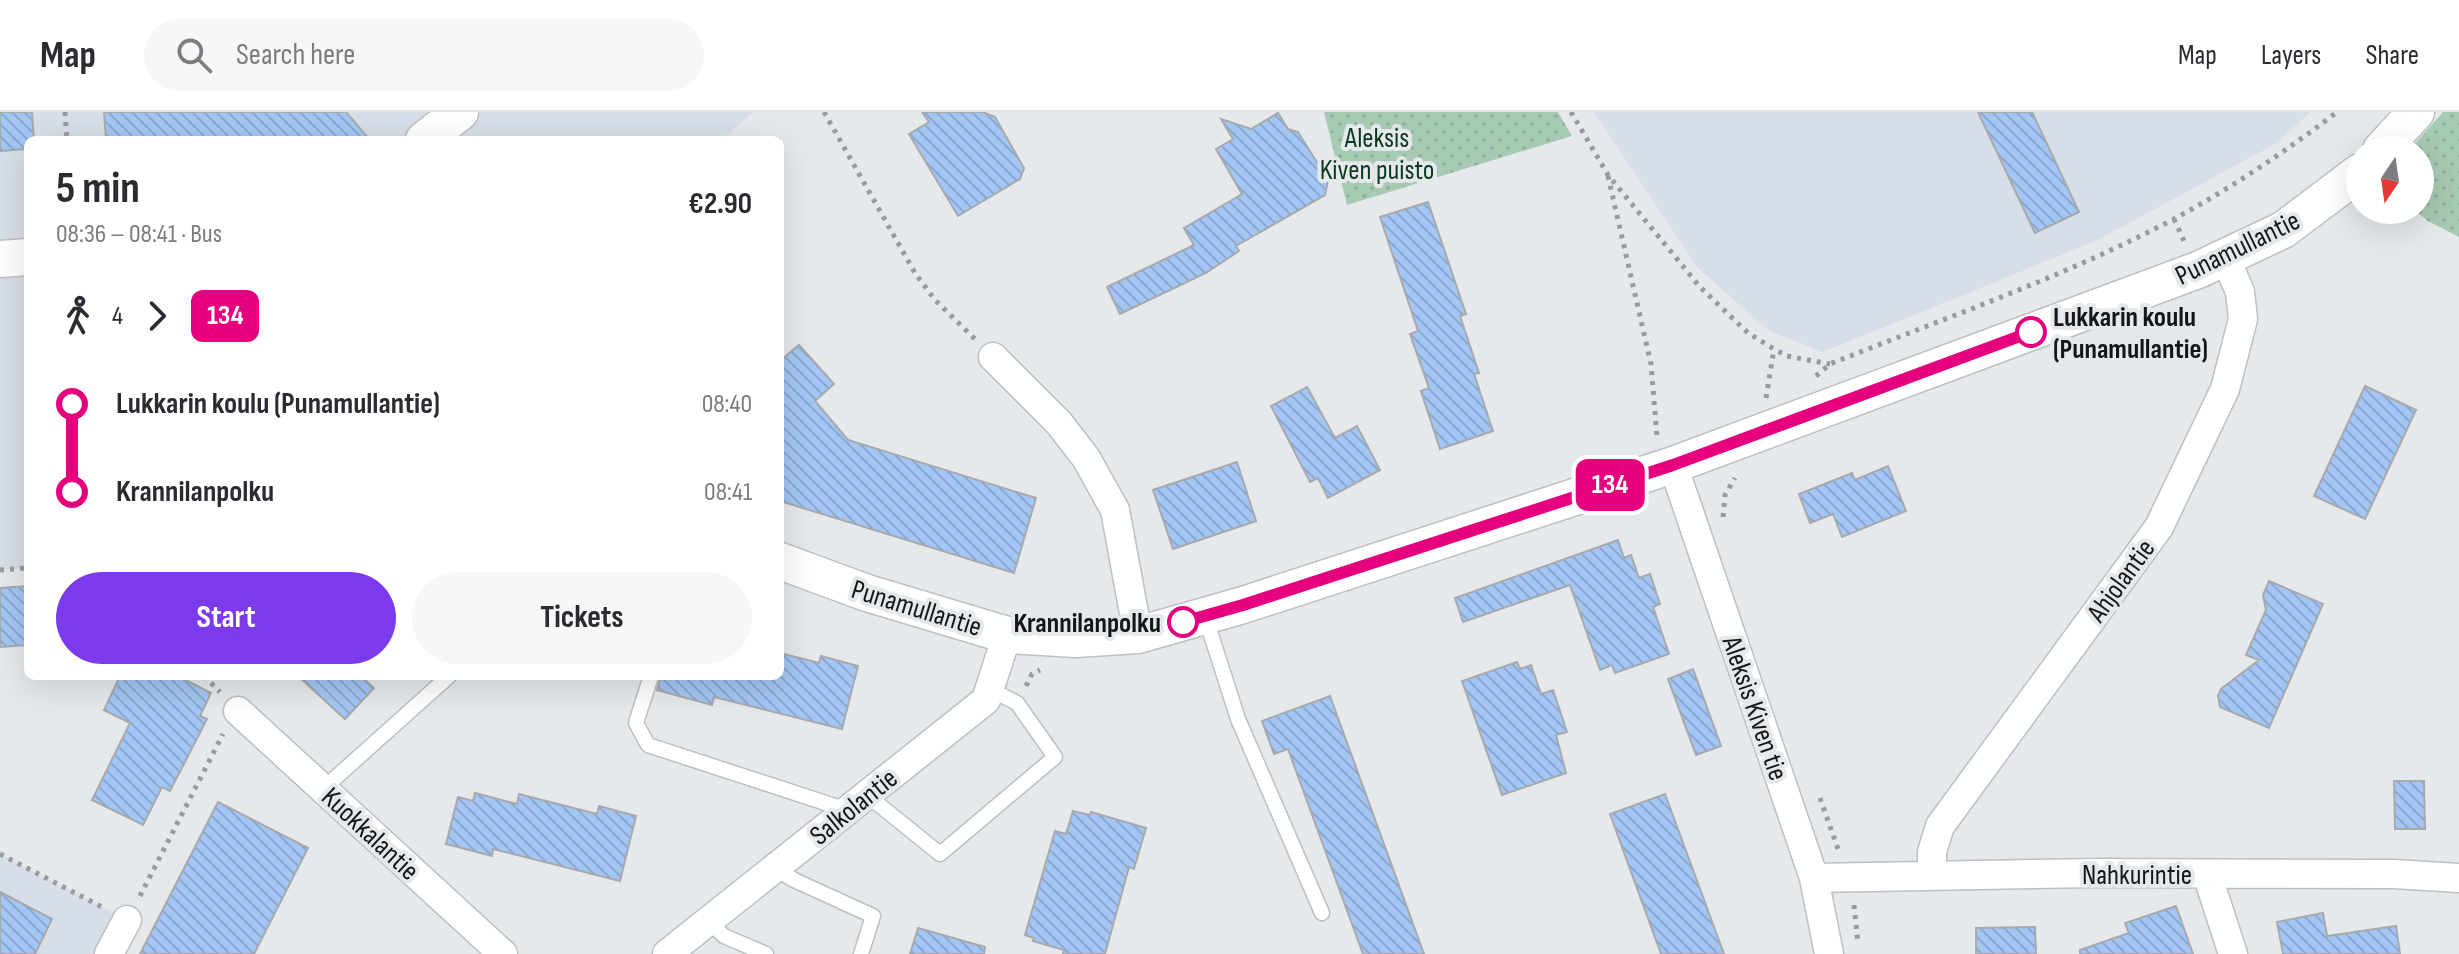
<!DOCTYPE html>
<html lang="en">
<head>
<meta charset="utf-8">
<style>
  :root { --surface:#fff; --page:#f7f7f7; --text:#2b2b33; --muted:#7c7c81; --line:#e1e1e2; --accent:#7c3aed }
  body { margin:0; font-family:"Sofia Sans Condensed",sans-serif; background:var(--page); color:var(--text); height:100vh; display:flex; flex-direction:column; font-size:30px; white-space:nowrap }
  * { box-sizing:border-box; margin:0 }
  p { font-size:26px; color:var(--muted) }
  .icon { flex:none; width:44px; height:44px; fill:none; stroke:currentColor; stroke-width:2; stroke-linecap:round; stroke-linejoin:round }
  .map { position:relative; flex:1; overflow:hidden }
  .side { position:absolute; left:24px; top:24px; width:760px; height:544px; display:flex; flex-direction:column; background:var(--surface); border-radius:12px; box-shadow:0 8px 32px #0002 }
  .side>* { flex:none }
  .badge { padding:0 16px; border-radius:12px; font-size:28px; line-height:52px }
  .needle { width:52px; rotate:193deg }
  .buttons { position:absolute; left:2346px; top:24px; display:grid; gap:16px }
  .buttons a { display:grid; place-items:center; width:88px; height:88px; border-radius:50%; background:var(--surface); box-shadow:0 8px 32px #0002; font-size:40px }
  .map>.badge { position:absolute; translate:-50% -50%; box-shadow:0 0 0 4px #fff }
  .legs { display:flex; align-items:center; gap:12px; height:88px; padding:0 32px; font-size:26px }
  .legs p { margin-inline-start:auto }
  .summary { display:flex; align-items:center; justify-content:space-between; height:136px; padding:0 32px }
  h1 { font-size:44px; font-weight:700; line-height:60px }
  .cta { display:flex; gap:16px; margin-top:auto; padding:16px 32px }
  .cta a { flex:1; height:92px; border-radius:48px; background:var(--accent); color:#fff; font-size:32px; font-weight:700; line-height:92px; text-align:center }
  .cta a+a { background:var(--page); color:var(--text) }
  ul { padding:0 32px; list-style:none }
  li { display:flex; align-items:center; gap:28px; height:88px; font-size:30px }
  li i { display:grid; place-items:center; width:12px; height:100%; margin:0 10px; background:currentColor }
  li i::after { content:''; width:20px; height:20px; margin:-10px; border:6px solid; border-radius:50%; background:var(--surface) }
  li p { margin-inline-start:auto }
  li:first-child i { background:linear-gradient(#0000 50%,currentColor 0) }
  li:last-child i { background:linear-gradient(currentColor 50%,#0000 0) }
  header { display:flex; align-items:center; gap:48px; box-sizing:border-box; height:112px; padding:0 40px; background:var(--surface); border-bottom:2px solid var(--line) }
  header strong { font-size:38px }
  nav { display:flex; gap:44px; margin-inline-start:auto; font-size:28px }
  .search { width:560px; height:72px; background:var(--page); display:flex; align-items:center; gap:20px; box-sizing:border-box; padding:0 28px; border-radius:44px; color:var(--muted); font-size:30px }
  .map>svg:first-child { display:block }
  .built { fill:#d8dee7 }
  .grass { fill:url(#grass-dots) }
  .building { fill:url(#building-back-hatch); stroke:#a8a9ac; stroke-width:2 }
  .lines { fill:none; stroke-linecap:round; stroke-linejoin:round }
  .service-casing { stroke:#bdbfc2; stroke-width:17 }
  .minor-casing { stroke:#bdbfc2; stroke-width:31 }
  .tertiary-casing { stroke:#bdbfc2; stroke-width:39 }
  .path { stroke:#989a9c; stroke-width:5; stroke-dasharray:4 6; stroke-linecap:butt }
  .service { stroke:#fff; stroke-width:14 }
  .minor { stroke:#fff; stroke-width:28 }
  .tertiary { stroke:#fff; stroke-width:36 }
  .line-1-casing { stroke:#fff; stroke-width:18 }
  .line-1 { stroke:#e6007e; stroke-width:12 }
  .stop-1-dot { fill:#fff; stroke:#e6007e; stroke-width:4 }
  .labels { text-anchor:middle; stroke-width:8; stroke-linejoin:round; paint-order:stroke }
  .park-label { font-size:28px; fill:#0d3820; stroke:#e6e9eb }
  .street-label { font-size:28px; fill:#151617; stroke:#e6e9eb }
  .stop-label { font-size:28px; font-weight:bold; fill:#151617; stroke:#e6e9eb; text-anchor:start }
</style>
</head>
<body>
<header>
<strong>Map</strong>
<div class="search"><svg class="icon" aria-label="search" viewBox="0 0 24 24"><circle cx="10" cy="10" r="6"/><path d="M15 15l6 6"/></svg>Search here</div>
<nav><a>Map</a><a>Layers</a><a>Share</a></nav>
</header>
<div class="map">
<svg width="2459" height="842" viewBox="0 0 2459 842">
  <defs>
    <pattern id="grass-dots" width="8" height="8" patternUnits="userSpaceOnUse" patternTransform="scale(2)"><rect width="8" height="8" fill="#a7cab2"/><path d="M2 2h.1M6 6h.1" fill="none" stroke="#8fad98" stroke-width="1.8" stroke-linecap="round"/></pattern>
    <pattern id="building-back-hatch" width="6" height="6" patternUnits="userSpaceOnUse" patternTransform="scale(2)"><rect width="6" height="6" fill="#a3c6f4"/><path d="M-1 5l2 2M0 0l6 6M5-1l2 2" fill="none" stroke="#8ba9d0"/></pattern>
  </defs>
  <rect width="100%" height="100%" fill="#e6e9eb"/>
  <path class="built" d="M0,0H754L721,28H28V456L0,458Z
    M1594,0H2310L2277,31L2096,129L1823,240L1769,219L1697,155Z
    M0,742L127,808L109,842H0Z"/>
  <path class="grass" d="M1324,0H1558L1572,24L1347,93Z
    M2443,0H2459V125L2428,109L2414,98H2420V38H2409Z"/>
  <path class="building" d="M0,0H32L34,28H28V37L0,39Z
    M104,0H346L370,28H106Z
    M922,0H983L995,5L1024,56L1020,67L958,104L909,22L929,10Z
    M1978,0H2032L2079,100L2035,121Z
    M1278,1L1288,17L1298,20L1320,55L1328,69L1325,83L1236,134L1239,139L1206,161L1120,202L1107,175L1194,133L1184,116L1242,82L1216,37L1233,27L1221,7L1251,17Z
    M1428,90L1466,202L1460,204L1479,261L1474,262L1493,319L1440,337L1421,279L1429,276L1410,222L1418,219L1380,105Z
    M799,233L834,272L815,289L848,328L1036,386L1014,461L780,389V249Z
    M2365,274L2416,298L2365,407L2314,384Z
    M1307,275L1335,326L1357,314L1380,358L1328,386L1318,366L1310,370L1271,294Z
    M1237,350L1256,409L1173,437L1153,378Z
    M1888,354L1906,399L1842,425L1833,402L1810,411L1799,382L1852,361L1855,368Z
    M1618,428L1624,446L1631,443L1639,466L1650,462L1660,492L1653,495L1669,542L1615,561L1612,553L1600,558L1570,473L1463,510L1455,486Z
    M2269,469L2323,492L2269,616L2220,595L2218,584L2221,577L2259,548L2246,543L2266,498L2263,483Z
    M28,474V533L0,535V476Z
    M780,541L819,551L821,544L858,554L842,617L714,585L712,593L657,578L661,564H780Z
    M1517,550L1520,557L1531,553L1541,582L1553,578L1567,620L1556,623L1566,661L1502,683L1462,569Z
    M1693,557L1721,634L1696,643L1668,567Z
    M120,564H178L211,581L200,604L207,607L170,679L162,675L143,713L92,688L130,611L104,598Z
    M298,564H361L374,576L345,607Z
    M1330,584L1424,842H1363L1288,637L1274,642L1262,609Z
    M2394,669H2424L2425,717H2395Z
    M475,681L517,692L519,682L597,702L599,694L636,704L620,769L493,737L492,744L446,732L458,685L473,689Z
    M1665,682L1724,842H1661L1610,702Z
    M218,690L308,736L254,842H140Z
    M1073,699L1090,703L1091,700L1146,716L1134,757L1129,755L1105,842H1063L1064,838L1033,829L1034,826L1025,823L1055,719L1066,722Z
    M0,780L52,807L35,842H0Z
    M2176,794L2193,842H2080V838L2129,821L2125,811Z
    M2323,801L2327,824L2396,814L2400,842H2283L2277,810Z
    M2035,815L2036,842H1976V816Z
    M918,816L985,835L984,842H910Z"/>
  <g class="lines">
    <defs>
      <path id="service" d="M1205,504L1238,607L1322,801
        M651,564L636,611L648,633L847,698
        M323,677L449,564
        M867,683L940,742L1055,645L1017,591L989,577
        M775,756L794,768L873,804L861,842
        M708,809L724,824L766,842"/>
      <path id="minor" d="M993,245L1059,311L1086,346L1115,398L1138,523
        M1673,353L1814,766L1829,842
        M238,599L503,842
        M2207,762L2233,842
        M1932,763V740L1940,714L2159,415L2225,277L2243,207L2240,180L2226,147
        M1814,766L2095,761L2394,762L2459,766
        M109,842L127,808
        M667,842L986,588L1007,523"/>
      <path id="tertiary" d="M424,28L460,0
        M2381,38L2416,0
        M0,147L28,145
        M780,449L867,481L1007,523L1075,527L1138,523L1243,493L1673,353L2198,158L2283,118L2360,60"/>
    </defs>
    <use href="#service" class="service-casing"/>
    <use href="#minor" class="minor-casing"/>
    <use href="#tertiary" class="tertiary-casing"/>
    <path class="path" d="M65,0L67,28
      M824,0L915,161L935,188L975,227
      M1571,0L1608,63L1700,175L1748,221L1774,237L1787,244L1830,252
      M1608,64L1651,252L1657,325
      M2174,107L2185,131
      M1816,264L1830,252C1945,206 2064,165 2174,107C2231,76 2285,40 2337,0
      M1766,286L1774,237
      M1723,405L1725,383L1735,366
      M0,458L28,456
      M204,564L220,580
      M1026,574L1032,562L1040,558
      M1820,686L1838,737
      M0,742L104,796
      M140,784L223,622
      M1854,793L1858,831"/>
    <use href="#service" class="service"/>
    <use href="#minor" class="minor"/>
    <use href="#tertiary" class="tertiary"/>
  </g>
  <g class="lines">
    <defs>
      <path id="line-1" d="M1183,510L1243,493L1673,353L2031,220"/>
    </defs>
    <use href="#line-1" class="line-1-casing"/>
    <use href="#line-1" class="line-1"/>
  </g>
  <g class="stop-1-dot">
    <circle cx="2031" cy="220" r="14"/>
    <circle cx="1183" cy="510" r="14"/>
  </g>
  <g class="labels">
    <g class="park-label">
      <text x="1377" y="35">Aleksis<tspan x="1377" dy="32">Kiven puisto</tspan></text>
    </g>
    <g class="street-label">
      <text transform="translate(2237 135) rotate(-26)" y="10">Punamullantie</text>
      <text transform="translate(2120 468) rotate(-54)" y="10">Ahjolantie</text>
      <text transform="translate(917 495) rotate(17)" y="10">Punamullantie</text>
      <text transform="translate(1756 596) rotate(71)" y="10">Aleksis Kiven tie</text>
      <text transform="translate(853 694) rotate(-39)" y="10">Salkolantie</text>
      <text transform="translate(371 721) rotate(43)" y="10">Kuokkalantie</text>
      <text x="2137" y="772">Nahkurintie</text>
    </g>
    <g class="stop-label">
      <text x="2053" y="214">Lukkarin koulu<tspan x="2053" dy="32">(Punamullantie)</tspan></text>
      <text x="1161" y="520" text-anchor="end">Krannilanpolku</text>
    </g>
  </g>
</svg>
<div class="buttons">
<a><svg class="needle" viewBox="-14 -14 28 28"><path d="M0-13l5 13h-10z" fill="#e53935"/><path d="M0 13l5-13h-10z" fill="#7c7c81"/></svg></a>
</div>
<b class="badge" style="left:1610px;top:373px;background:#e6007e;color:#fff">134</b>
<section class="side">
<div class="summary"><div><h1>5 min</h1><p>08:36 – 08:41 · Bus</p></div><b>€2.90</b></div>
<div class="legs"><svg class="icon" aria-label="walk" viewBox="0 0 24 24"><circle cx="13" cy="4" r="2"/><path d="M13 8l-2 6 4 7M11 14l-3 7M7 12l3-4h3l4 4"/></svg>4<svg class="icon" aria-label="forward" viewBox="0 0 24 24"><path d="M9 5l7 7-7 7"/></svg><b class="badge" style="background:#e6007e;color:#fff">134</b></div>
<ul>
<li><i style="color:#e6007e"></i><b>Lukkarin koulu (Punamullantie)</b><p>08:40</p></li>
<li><i style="color:#e6007e"></i><b>Krannilanpolku</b><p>08:41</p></li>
</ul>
<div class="cta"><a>Start</a><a>Tickets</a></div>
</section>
</div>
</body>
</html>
